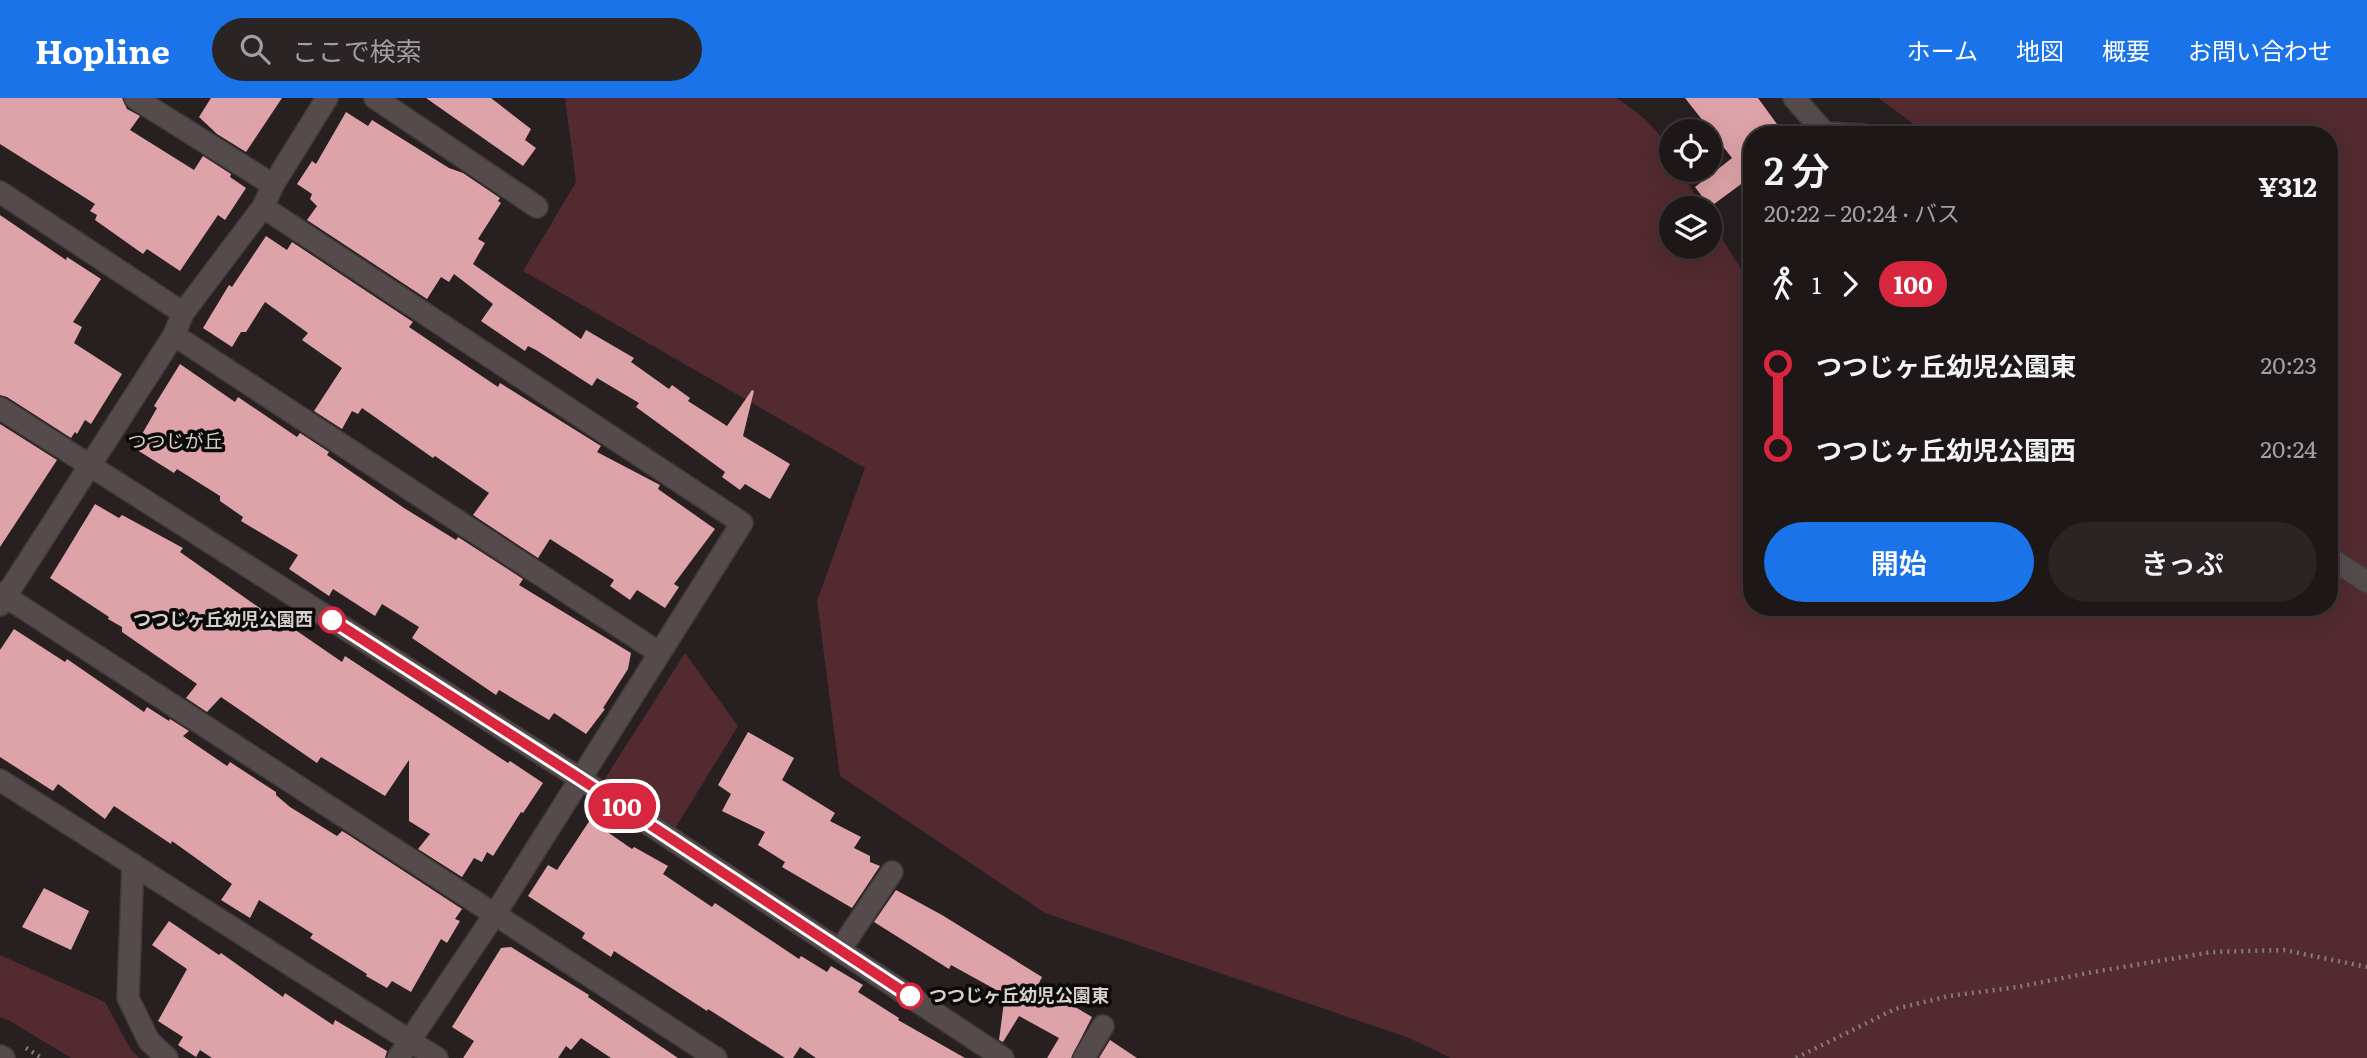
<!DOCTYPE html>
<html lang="ja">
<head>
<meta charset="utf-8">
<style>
  :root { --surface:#1d1718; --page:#2a2425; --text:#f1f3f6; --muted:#a09fa2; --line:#3b3637; --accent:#1a73e8 }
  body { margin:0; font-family:Literata,"Noto Sans JP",serif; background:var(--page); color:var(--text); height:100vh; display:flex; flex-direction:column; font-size:26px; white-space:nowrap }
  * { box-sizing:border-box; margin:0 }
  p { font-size:23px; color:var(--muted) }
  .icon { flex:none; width:38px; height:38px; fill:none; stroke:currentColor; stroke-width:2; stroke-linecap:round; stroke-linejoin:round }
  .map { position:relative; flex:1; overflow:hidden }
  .drawer { position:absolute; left:1743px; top:28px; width:595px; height:490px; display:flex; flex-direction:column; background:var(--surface); border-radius:28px; box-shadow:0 7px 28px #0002,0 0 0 2px var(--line) }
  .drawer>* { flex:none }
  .badge { padding:0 14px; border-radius:23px; font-size:24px; line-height:46px }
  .fabs { position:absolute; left:1659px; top:21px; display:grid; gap:14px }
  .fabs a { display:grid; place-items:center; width:63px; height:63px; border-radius:50%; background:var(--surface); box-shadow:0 7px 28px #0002,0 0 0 2px var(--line); font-size:35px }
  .map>.badge { position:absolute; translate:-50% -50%; box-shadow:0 0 0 4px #fff }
  .legs { display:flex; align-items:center; gap:10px; height:77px; padding:0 21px; font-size:23px }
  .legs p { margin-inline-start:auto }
  .summary { display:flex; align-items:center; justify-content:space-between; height:119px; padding:0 21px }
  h1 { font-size:38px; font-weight:600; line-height:52px }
  .cta { display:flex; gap:14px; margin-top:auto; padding:14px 21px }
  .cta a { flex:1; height:80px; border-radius:42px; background:var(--accent); color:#fff; font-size:28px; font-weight:600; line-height:80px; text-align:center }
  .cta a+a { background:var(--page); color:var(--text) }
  ul { padding:0 21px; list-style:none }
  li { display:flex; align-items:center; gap:24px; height:84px; font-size:26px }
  li i { display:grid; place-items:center; width:10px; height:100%; margin:0 9px; background:currentColor }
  li i::after { content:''; width:18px; height:18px; margin:-9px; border:5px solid; border-radius:50%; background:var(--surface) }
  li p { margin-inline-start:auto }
  li:first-child i { background:linear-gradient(#0000 50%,currentColor 0) }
  li:last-child i { background:linear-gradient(currentColor 50%,#0000 0) }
  header { display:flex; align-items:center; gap:42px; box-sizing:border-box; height:98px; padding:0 35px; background:var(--accent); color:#fff }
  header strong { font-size:33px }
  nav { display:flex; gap:38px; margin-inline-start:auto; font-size:24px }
  .search { width:490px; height:63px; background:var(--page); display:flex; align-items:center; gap:18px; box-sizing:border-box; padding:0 24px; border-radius:38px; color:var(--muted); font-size:26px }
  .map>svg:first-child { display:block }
  .green { fill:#522a2f }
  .building { fill:#dea3a8 }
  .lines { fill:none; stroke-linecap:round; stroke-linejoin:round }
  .minor-casing { stroke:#403939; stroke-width:24 }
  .path { stroke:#827b7c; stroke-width:4.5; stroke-dasharray:2 5; stroke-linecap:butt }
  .minor { stroke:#554b4c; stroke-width:21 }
  .line-1-casing { stroke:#fff; stroke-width:16 }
  .line-1 { stroke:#d7263d; stroke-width:10 }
  .stop-1-dot { fill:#fff; stroke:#d7263d; stroke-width:3.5 }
  .labels { text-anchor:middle; stroke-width:7; stroke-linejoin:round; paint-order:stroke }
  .stop-label { font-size:18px; font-weight:bold; fill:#d6d0d0; stroke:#0d0a0a; text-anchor:end }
  .neighbourhood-label { font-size:19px; fill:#d6d0d0; stroke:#0d0a0a }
</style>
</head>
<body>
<header>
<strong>Hopline</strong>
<div class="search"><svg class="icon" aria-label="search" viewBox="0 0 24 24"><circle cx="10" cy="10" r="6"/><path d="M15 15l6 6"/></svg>ここで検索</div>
<nav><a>ホーム</a><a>地図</a><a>概要</a><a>お問い合わせ</a></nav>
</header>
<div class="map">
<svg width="2367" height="960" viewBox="0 0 2367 960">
  <rect width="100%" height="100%" fill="#271f20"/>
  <path class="green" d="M565,0H1617C1642,18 1671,38 1671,72H1680L1703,110H1671V149H1710V121L1752,189V509H2329V37H1929L1878,0H2367V960H1451L1409,940L1045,815L840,678L817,503L865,370L523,173L576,84Z
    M685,555L738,628L671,737L599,690Z
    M0,857L105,904L131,952L139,960H71L10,923L0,919Z"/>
  <path class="building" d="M0,0H122L127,11L140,18L130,32L194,72L203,58L231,76L230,79L246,90L225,122L218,117L180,173L147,151L143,156L95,122L97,117L90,113L95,106L0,46Z
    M211,0H282L246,54L217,36L199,19Z
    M426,0H491L531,31L525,42L536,50L523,68Z
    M1685,0H1758L1785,37H1752V86L1748,81L1710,109L1695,89L1732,60Z
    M346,14L368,28L372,22L449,70L463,75L500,100L498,103L501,105L478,141L485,145L473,166L581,241L586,232L634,260L631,264L669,291L672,287L690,300L688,303L727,328L752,292L754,293L743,338L790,366L770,401L745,386L740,392L722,379L725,374L636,309L639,305L597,280L592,288L536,252L528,248L525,253L481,223L493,206L454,176L449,184L441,179L427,201L307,122L317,108L310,101L312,96L297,86L312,63L316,66Z
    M0,117L66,162L67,159L101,181L73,224L82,229L74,245L122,276L91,326L85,322L77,336L75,334L71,340L7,299L0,297Z
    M266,138L287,152L292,144L413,224L409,229L498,289L500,285L601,348L597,354L660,387L658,391L715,431L674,486L679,489L665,510L637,492L630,502L610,488L614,482L550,441L538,460L473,417L489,395L435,358L433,360L362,310L358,316L352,313L342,331L314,313L342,270L302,242L308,235L265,204L246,234H241L232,249L203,230L229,187L232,189Z
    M180,266L235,304L238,299L297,339L300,335L329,354L327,357L404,410L456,442L458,439L523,481L519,487L631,555L628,571L603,610L605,611L586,636L554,615L549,622L499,592L496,597L412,540L419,529L382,506L375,518L333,491L329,498L289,471L298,457L241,423L243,419L220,403V398L177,371L174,375L134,350L157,310L154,308Z
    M0,326L57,362L0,449Z
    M95,406L119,420L122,417L183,450L180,454L264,513L265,511L342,564L345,558L508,665L510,663L543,685L523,715L521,714L493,758L487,754L482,764L474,760L462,779L418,751L430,736L409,723V662L385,698L321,659L317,665L221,599L207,614L186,600L197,586L122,534V529L108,521L109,519L50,480Z
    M14,531L65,564L67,561L144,614L147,609L169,623L170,621L189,633L183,638L227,668L230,664L276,694V697L290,709L337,738L342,733L347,736L462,811L455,821L460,823L447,845L441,841L411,894L392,883L387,890L366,878L367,876L310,840L313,836L259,802L250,820L221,802L232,786L172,743L171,746L114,708L105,721L58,686L53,693L0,659V552Z
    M748,634L794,660L782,682L835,715L830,723L861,739L854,750L870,758V764L880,768L852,810L782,769L785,764L758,747L765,734L722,713L731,696L718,687Z
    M590,722L632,751L634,749L668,768L663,776L712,809L715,805L799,861L801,858L827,874L831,868L863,887L858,894L899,920L898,922L965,960H816L800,949L793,960H785L708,911L707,913L614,853L611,859L582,840L585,835L528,798L548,767L557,772Z
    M44,790L89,813L71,852L22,829Z
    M896,792L942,817L1042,879L1038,887L1092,919L1071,960H1047L1059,940L1019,918L1003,944L999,942L1004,904L998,901L1000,894L951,867L949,871L874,824Z
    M169,823L219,857L221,855L283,899L285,895L333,927L335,922L387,953L385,960H212L200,952L196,959L178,947L183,939L158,923L187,871L152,847Z
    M511,849L589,897L588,899L678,960H611L581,940L571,952L566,948L558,960H463L474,943L452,929L501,850Z
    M1110,942L1137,960H1099Z"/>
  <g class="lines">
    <defs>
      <path id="minor" d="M135,0L273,87
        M375,0L537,109
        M1794,0L1825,35L1862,37
        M0,94L183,215
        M263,109L742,425L495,816L398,960
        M174,237L658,554
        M0,310L579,680L1003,960
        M2329,459L2367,484
        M0,495L716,960
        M0,507L174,237L183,215L263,109L273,87L327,0
        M0,682L437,960
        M133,766L128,900L149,943L167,960
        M840,852L892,774
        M0,958L4,960
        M1084,960L1103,928"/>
    </defs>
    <use href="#minor" class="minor-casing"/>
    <path class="path" d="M26,950L42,960
      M1796,960L1895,911L1949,898L2018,889L2093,874L2212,854L2284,852L2367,869"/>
    <use href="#minor" class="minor"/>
  </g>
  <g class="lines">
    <defs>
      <path id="line-1" d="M332,522L579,680L910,898"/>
    </defs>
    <use href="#line-1" class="line-1-casing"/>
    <use href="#line-1" class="line-1"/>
  </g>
  <g class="stop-1-dot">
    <circle cx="332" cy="522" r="12"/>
    <circle cx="910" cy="898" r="12"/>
  </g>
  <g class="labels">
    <g class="stop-label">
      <text x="313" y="528">つつじヶ丘幼児公園西</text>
      <text x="929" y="904" text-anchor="start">つつじヶ丘幼児公園東</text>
    </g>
    <g class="neighbourhood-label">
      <text x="175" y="350">つつじが丘</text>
    </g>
  </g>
</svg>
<div class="fabs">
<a><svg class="icon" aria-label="locate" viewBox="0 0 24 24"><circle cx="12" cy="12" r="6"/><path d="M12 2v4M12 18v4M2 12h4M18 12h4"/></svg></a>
<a><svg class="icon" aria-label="layers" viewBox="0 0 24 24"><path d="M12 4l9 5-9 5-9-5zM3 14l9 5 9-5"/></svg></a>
</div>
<b class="badge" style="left:622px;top:708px;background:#d7263d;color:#fff">100</b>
<section class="drawer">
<div class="summary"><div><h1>2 分</h1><p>20:22 – 20:24 · バス</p></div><b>¥312</b></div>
<div class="legs"><svg class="icon" aria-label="walk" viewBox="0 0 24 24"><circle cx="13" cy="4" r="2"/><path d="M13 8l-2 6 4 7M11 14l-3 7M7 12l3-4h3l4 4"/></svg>1<svg class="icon" aria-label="forward" viewBox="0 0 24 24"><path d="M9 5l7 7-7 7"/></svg><b class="badge" style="background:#d7263d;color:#fff">100</b></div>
<ul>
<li><i style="color:#d7263d"></i><b>つつじヶ丘幼児公園東</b><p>20:23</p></li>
<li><i style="color:#d7263d"></i><b>つつじヶ丘幼児公園西</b><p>20:24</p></li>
</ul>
<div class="cta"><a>開始</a><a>きっぷ</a></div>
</section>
</div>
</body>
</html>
